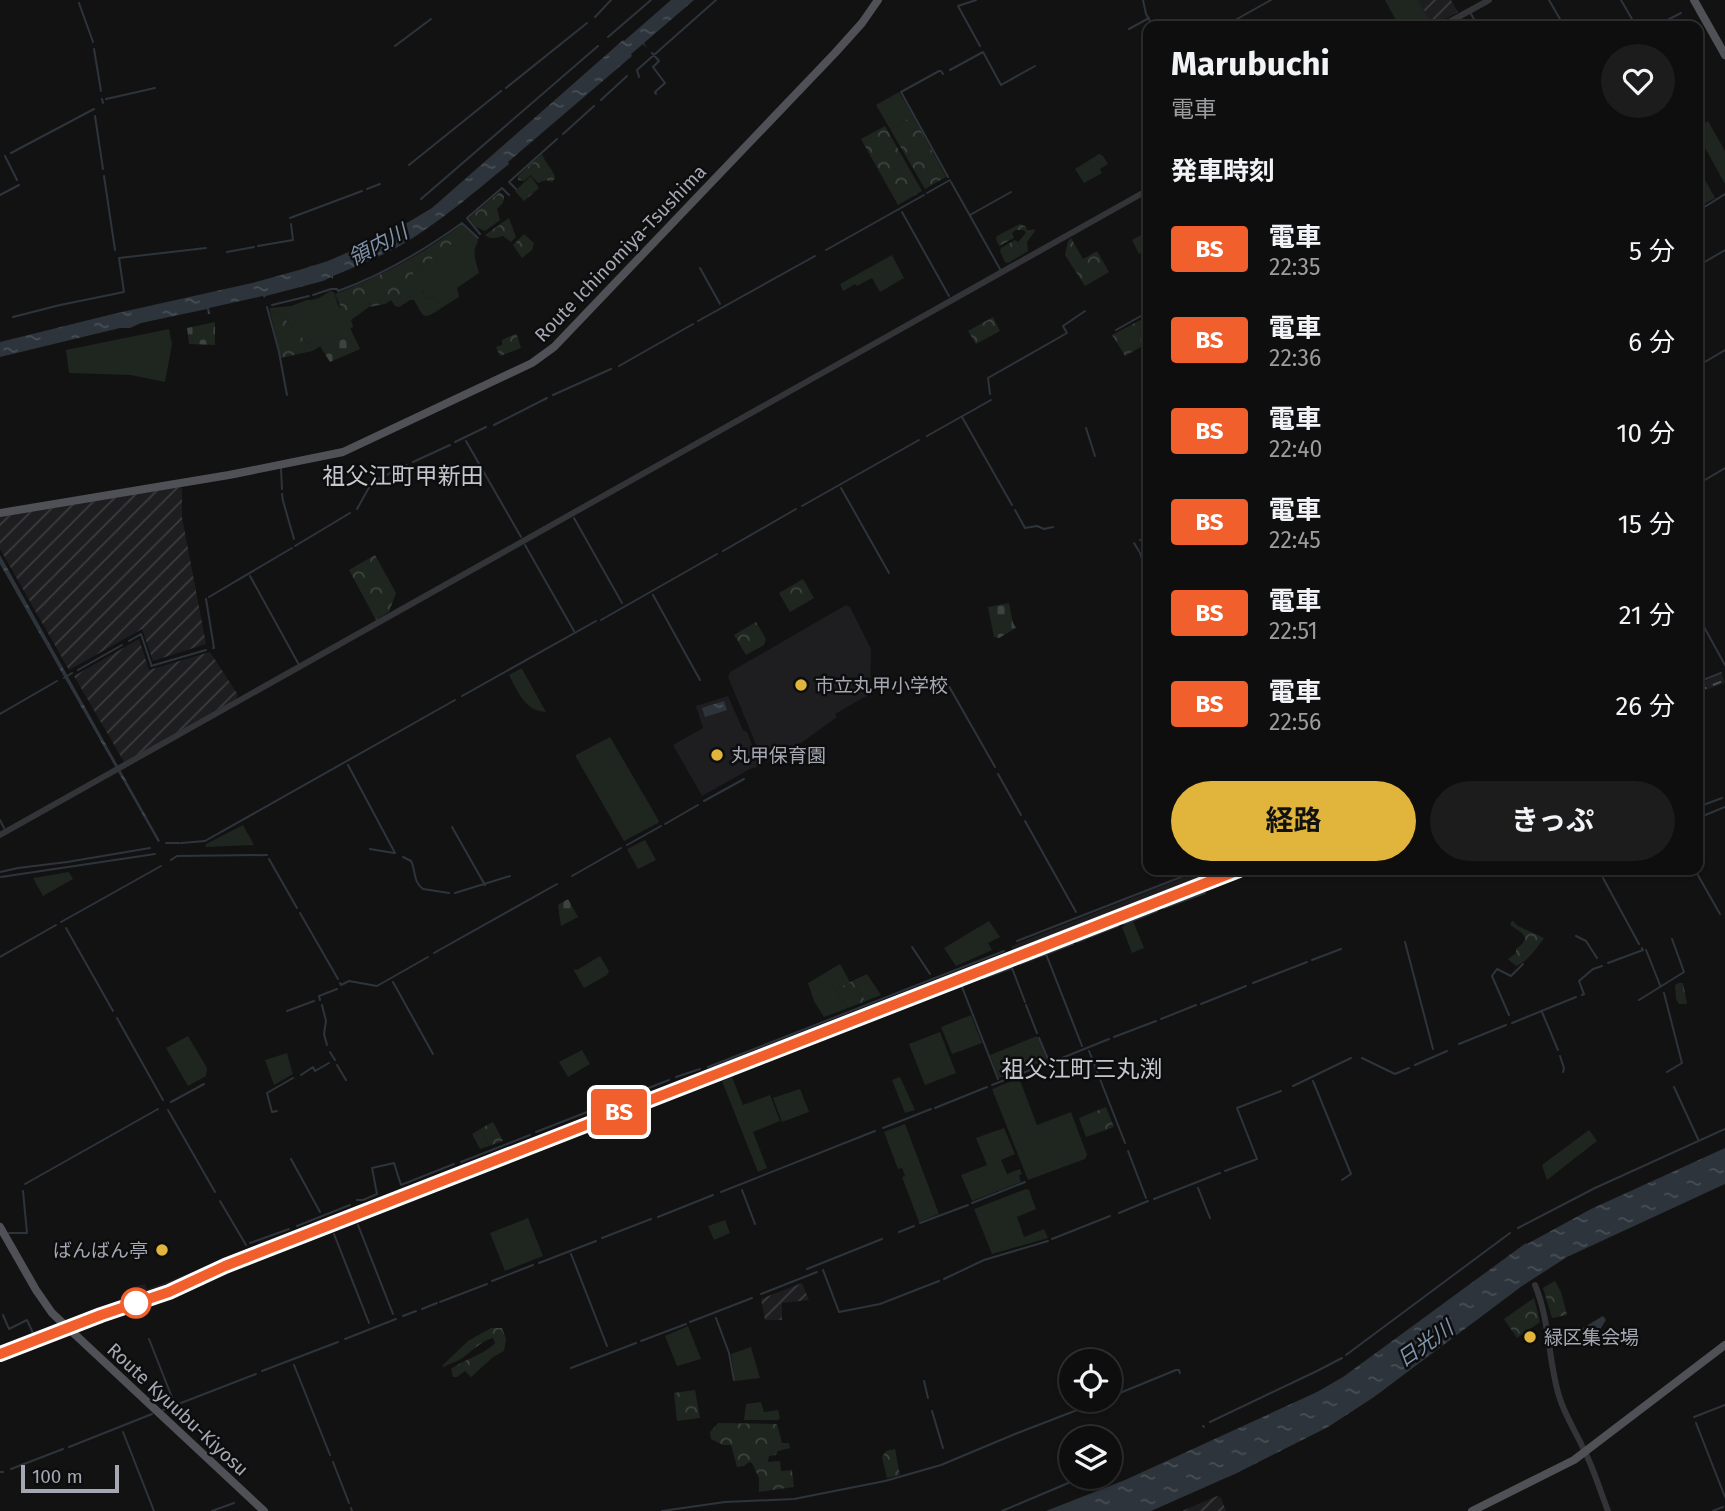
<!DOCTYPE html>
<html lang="ja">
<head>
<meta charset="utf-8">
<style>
  :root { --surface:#0e0e0e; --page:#1c1c1c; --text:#f1f3f6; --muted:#9b9c9e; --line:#2e2e2e; --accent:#e1b53c }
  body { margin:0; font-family:"Fira Sans","Noto Sans JP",sans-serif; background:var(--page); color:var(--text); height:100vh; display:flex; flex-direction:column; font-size:26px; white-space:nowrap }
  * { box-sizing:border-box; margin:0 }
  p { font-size:23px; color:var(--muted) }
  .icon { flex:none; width:38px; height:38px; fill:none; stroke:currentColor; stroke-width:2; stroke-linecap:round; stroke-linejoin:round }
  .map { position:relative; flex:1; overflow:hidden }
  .details { position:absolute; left:1143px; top:21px; width:560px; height:854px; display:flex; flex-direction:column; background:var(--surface); border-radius:14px; box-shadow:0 2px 5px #0004,0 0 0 2px var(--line) }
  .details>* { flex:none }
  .badge { padding:0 14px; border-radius:5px; font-size:24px; line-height:46px }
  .tools { position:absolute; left:1059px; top:1349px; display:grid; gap:14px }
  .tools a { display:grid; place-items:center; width:63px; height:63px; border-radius:50%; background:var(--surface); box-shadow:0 2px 5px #0004,0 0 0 2px var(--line); font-size:35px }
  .scale { position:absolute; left:21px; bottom:18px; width:98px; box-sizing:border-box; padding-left:7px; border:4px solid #a5a8b3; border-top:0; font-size:19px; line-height:24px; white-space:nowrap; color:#a5a8b3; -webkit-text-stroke:5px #0d0d0e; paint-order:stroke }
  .map>.badge { position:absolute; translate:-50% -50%; box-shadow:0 0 0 4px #fff }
  h2 { padding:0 28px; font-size:26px; line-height:63px }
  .round { display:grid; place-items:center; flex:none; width:74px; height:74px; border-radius:37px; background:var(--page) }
  .headline { display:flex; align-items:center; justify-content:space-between; height:119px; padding:0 28px }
  h1 { font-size:33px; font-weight:700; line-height:52px }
  .primary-button { display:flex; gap:14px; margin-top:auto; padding:14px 28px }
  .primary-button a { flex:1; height:80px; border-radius:42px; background:var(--accent); color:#111; font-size:28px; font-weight:700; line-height:80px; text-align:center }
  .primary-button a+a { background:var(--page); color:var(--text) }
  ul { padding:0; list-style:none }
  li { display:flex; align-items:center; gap:21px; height:91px; padding:0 28px }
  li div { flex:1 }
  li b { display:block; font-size:26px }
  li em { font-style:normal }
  li .badge { min-width:77px; font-weight:700; text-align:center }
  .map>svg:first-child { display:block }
  .built { fill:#1e1e20 }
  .industrial { fill:url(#industrial-furrows) }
  .grass { fill:#1f2620 }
  .forest { fill:url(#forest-crowns) }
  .cemetery { fill:url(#cemetery-stones) }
  .water { fill:url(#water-ripples) }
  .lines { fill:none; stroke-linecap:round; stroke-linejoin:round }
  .stream { stroke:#2d343b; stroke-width:2 }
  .minor { stroke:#333438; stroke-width:6 }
  .major { stroke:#505157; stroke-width:8 }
  .rail { stroke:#4d4e53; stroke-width:2; stroke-dasharray:9 7; stroke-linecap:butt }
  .line-casing { stroke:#fff; stroke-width:16 }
  .line { stroke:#f05f2c; stroke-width:10 }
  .poi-dot { fill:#e1b53c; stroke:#0d0d0e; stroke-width:2.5 }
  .stop-dot { fill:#fff; stroke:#f05f2c; stroke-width:3.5 }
  .labels { text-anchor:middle; stroke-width:5; stroke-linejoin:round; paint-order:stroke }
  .street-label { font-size:19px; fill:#a5a8b3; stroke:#0d0d0e }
  .poi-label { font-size:19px; fill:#a5a8b3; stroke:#0d0d0e; text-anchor:start }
  .water-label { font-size:21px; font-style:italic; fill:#7e93ab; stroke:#0d0d0e }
  .quarter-label { font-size:23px; fill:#c5c7cf; stroke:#0d0d0e }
</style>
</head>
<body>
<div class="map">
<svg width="1725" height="1511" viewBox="0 0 1725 1511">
  <defs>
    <pattern id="industrial-furrows" width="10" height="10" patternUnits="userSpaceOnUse" patternTransform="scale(1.75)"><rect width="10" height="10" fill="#1e1e20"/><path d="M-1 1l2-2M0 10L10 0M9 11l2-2" fill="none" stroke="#3c3c3e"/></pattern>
    <pattern id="forest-crowns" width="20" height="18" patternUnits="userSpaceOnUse" patternTransform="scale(1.75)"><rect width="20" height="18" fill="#1f2620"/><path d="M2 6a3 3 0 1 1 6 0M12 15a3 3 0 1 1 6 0" fill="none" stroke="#3d433e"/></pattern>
    <pattern id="cemetery-stones" width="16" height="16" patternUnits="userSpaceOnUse" patternTransform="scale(1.75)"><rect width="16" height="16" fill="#1f2620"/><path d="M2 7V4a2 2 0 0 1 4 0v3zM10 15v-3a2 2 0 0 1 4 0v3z" fill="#3d433e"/></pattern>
    <pattern id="water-ripples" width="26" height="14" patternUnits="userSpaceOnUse" patternTransform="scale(1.75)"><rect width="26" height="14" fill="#2d343b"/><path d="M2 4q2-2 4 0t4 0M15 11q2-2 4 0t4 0" fill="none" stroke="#484f55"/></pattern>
  </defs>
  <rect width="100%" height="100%" fill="#121213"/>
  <path class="built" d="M846,605L850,607L871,649L870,694L835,714L837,717L797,746L768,762L762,759L728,677L730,672Z
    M1722,674L1725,683L1698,693V684Z
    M728,696L743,730L747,732L761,766L750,769L702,796L673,745L703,728L696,706Z
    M1215,870H1246L1016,960L1011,947L1016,944L1193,874L1199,876Z
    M1007,952L1011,961L679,1090L676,1083L701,1073L708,1068Z
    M672,1084L675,1092L362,1214L359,1207Z
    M354,1209L358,1218L247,1261L191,1285L172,1297L151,1306L104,1318L73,1328L66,1321L122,1299V1295L124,1292L137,1286L145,1284L147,1289L167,1282Z
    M58,1324L65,1331L0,1357V1347Z"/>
  <path class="industrial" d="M1418,0H1451L1458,12L1433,26Z
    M180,487L182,488V517L206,644L153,661L142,629L69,670L0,549V517Z
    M139,639L149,670L210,652L238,695L236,699L124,762L74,676Z
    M802,1283L809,1300L782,1303V1320H765L761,1299Z
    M1217,1496L1221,1498L1226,1511H1182Z"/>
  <path class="grass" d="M1385,0H1418L1433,26H1399Z
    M899,92L913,116L890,129L876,105Z
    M1708,121L1725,151V184L1698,135V127Z
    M1099,154L1103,156L1108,164L1100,169L1102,173L1084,183L1075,169Z
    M462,224L477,238L478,242C471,252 476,262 479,273L457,288L459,297L440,309V304L436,299L425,298L419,281L414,279L413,273L457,239L453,231Z
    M1148,231V249L1139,254L1132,240Z
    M892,255L904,278L880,292L872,278L857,286L855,284L843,291L840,284Z
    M330,291L334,292L338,305L351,320L308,344L281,315L270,311V308L291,306L307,300H311L319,298Z
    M169,329L172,344L165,382L131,375L69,373L66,350Z
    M520,669H522L546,712C525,711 518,692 509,675Z
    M610,737L659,821L658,823L624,841L576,757V755Z
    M243,825L254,845L205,847L206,844Z
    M645,840L656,860L638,869L627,849Z
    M69,872L73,879L43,896L33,878Z
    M989,921L1000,937L988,943L992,950L956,966L944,948Z
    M1133,921L1144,948L1132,953L1122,927Z
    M600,956L609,971L607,975L584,988L573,969L577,970Z
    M840,964L850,982L835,990L848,1008L824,1017L814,1001L808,983Z
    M867,974L881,995L866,1001L852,981Z
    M971,1015L982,1043L952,1054L941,1027Z
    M940,1032L956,1073L925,1085L909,1044Z
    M188,1036L207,1068L206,1076L188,1086L166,1048Z
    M1037,1036L1047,1060L999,1078L990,1055Z
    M582,1050L590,1064L568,1077L559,1062Z
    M287,1053L293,1074L274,1085L265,1060Z
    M732,1077L743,1105L770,1095L780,1121L753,1132L767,1168L758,1172L722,1081Z
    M900,1077L915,1110L905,1113L892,1080Z
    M1019,1078L1037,1125L1071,1112L1087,1155L1085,1159L1028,1180L992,1089Z
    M800,1089L809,1112L782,1122L773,1098Z
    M905,1124L939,1214L919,1222L902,1177L905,1176L902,1168L898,1169L884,1132Z
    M1004,1128L1015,1154L1001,1160L1007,1174L1020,1169L1022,1174L1019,1175L1021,1182L972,1201L961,1175L987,1165L976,1138Z
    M480,1129L489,1146L480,1149L472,1134Z
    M1589,1130L1597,1141L1547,1180L1542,1165Z
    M1026,1189L1029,1190L1036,1209L1017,1217L1024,1237L1044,1229L1048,1238L992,1254L974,1209Z
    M528,1218L543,1256L505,1271L490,1233Z
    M725,1220L730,1233L714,1240L708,1226Z
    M688,1326L701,1359L677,1366L665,1336Z
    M751,1347L760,1378L735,1381L731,1354Z
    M761,1402L764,1412L778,1410L780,1418L778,1420H744L746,1404Z"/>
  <path class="forest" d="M913,116L946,177L925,189L890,129Z
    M885,126L922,191L898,205L861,139Z
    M542,154C545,163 554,170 555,178L552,182L546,180L538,183L531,175L524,181L518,180V176Z
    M1698,167L1715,198L1700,206L1698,202Z
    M531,176L539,188L524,201L515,191Z
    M500,192L504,196L503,203L497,209L500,220L485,231L476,227L469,218Z
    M509,218L516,237L511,242L503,236C496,238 491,240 485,235Z
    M1020,224L1025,226L1028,231L1034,229L1035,231L1027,242L1028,251L1008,263L1005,262L1000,251L1001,248L1015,240L1018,242L1026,233L1024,230H1016L1012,233L1014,238L999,246L996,239L997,236Z
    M453,231L458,239L413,273L415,279L424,282L425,288L422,291L425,298L436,299L440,304V309C422,321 424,317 414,300H410L399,307L395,306L391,300L385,304L369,307L351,320L353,327L312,351L281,358L270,311L281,315L308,344L350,320L344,315L335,294C377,278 416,258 453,231Z
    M524,234L534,243L532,250L522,258L513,245Z
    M1071,238L1083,259L1097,251L1109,272L1085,286L1065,255L1068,241Z
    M993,317L1000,331L976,344L968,331Z
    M1146,317L1148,320V343L1125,356L1112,335Z
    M515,334L517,335L521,348L500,356L496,347L502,345V340Z
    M375,555L396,593L389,612L376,620L349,570Z
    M803,579L814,598L790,612L779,593Z
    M756,622L766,639L764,645L746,655L734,635Z
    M1513,921L1518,926L1544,938C1536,949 1528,961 1516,966L1508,959L1516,953V949C1533,937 1522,933 1510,925L1511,922Z
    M852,981L866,1001L848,1008L835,990Z
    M1106,1107L1114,1127L1086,1137L1079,1118Z
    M493,1122L503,1141L489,1146L480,1129Z
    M1555,1281L1561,1292L1567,1315L1552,1318L1543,1288Z
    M1534,1298L1540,1322L1517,1338L1504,1319Z
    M491,1328H502L506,1339L504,1351L493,1357L471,1377L465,1371L457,1377H453L451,1369C463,1360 487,1353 495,1343L493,1338C480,1341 471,1353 459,1360C454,1363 449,1363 444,1367L442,1366L468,1341Z
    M695,1390L700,1418L677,1421L674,1393Z
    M718,1423L777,1424L782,1443H789L790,1448L778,1451L776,1455L769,1456L768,1462L780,1461L781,1471L792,1470L794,1487L759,1492V1478L752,1463L749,1462L744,1466L737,1467L731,1445H723L711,1439L710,1432Z
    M895,1449L900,1475L887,1478L882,1457L886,1451Z"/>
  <path class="cemetery" d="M215,322V345L189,344L187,328Z
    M350,328L360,349L330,362L320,346Z
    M1009,603L1013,623L1016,628L999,638L994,637L988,607Z
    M568,899L578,917L561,926L558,905Z
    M1679,983H1683L1687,1004H1679L1676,999L1675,985Z"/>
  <path class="water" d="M671,0H694L644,43L647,48L643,44L631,54L632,56L508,162L509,164C477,190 438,224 398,247C377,258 355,267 333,276V279L331,277L323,281L266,296L264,298L263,296L209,308L210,314H208L207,309L141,323L130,328H120L0,357V342L113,314L252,283L299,270L328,261L385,236L432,208L623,40L624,41Z
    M0,555L160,841L158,842L0,564Z
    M724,701L727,710L705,717L702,708Z
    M1725,1148V1184L1567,1257L1522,1286L1374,1397L1328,1427L1237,1473L1151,1511H1046L1125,1480L1317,1392L1343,1377L1526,1243L1527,1244L1591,1209Z
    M1603,1316L1606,1320L1599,1331L1584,1342L1581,1329Z"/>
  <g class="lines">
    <path class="stream" d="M976,0L958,6L980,46
      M1143,0L1146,14L1153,26
      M1549,0L1564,26
      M1621,0L1636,26
      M79,3L93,42
      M1471,14L1478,26
      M595,17L611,0
      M1237,19L1271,0
      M1656,26L1681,13
      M1129,29L1149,18
      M608,37L651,0
      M395,46L431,19
      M94,49L101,91
      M652,53L659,61L653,67L665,83L655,92L656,94
      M950,70L983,52L1001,85L1035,66
      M943,74L941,71H939L901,92L948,177
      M639,77L637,70L716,0
      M506,88L587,23
      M102,99L103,103
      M106,99L155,88
      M601,100L627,76
      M95,116L103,169
      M563,134L594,106
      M11,153L94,109
      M5,156L17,180
      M409,165L501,91
      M104,176L115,250
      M951,182L1000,269
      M367,189L380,184
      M516,189L509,182L557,139
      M927,193L950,180
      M0,195L19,185
      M421,199L598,46
      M1698,211L1725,194
      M902,212L949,296
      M970,215L1011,192
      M290,218L362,191
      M480,234L467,218L502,188L509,195
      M258,246L293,240L291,224
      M826,250L924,195
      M227,252L254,247
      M1698,266L1725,250
      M700,268L720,304
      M313,295L331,289H337L338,291C383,275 423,251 462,223L478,238
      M272,305L309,296
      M267,307L279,352L287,395
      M13,317L60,305L124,292L119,258L206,248
      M698,321L815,256
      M1116,330L1148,312
      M619,366L693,324
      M1698,366L1725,350
      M990,394L988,378L1067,333L1063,326L1085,311
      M553,395L611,369
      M962,417L1012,505
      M494,425L547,398
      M1086,428L1095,456
      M927,436L991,400
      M466,441L521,537
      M455,442L486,427
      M413,462L450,445
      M281,469L282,489
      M1698,484L1725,468
      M841,488L889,573
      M282,494L283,501L294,539
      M802,506L919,440
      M357,509L372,482L407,465
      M1015,510L1025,528L1037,526L1044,529L1053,527
      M574,518L622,603
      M1140,540L1148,535
      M1134,543L1139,551
      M525,545L574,631
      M295,546L350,513
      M723,551L796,509
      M1140,553L1148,577
      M250,576L298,663
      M653,595L700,680
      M209,597L292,548
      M206,599L214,648H213
      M1698,616L1725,665
      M601,620L717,554
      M129,641L141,634L151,664
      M151,666L206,650
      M78,670L122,645
      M942,674L995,767
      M64,678L72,673
      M1698,682L1721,673
      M462,696L596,621
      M0,714L57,681
      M348,765L395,853
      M998,774L1021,815
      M704,801L744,779
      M1698,807L1722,798
      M1703,816L1725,807
      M1698,818V817
      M0,820L4,828
      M1025,821L1076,912
      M665,824L698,805
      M452,827L485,885
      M166,843H179
      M181,843L205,841L455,700
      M627,845L661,826
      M370,849L394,853
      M403,857L411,861C416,871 413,882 423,889L449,893
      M269,859L297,908
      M171,860L177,856L267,855
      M1598,870L1600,874
      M1695,870L1720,914
      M0,872L18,868L67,862L150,848
      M572,876L621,848
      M1,877L155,854
      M1603,878L1639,944
      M455,893L510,876
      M1164,908L1205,893
      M300,913L338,979
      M61,922L161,866
      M1124,924L1157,911
      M66,928L113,1011
      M1576,936L1586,941L1597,958
      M1017,941L1194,872L1199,874L1211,870
      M1077,942L1118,926
      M1405,942L1433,1049
      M912,947L930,974
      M1646,950L1660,985
      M434,953L557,884
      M1046,954L1082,1046
      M0,957L56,925
      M1312,960L1341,949
      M1608,963L1643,950L1642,948
      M1020,964L1073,944
      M984,978L1012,968L1025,1002
      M393,982L433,1054
      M340,983L341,985L349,981L377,986L428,957
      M1253,983L1307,962
      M962,987L998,1079
      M1664,993L1682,1063L1667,1072
      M1582,995L1584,994L1579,981L1593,969L1602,966
      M320,1000L319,996L337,989
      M1639,1000L1684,972L1672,939
      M1201,1004L1246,986
      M322,1005L326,1021L324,1034L327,1045
      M1026,1005L1037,1033
      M287,1011L314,1001
      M1542,1012L1558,1050
      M1509,1015L1492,976L1497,969L1511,976L1523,964
      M117,1018L163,1100
      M1161,1019L1196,1005
      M1512,1023L1576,997
      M1114,1037L1156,1021
      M1039,1038L1048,1059
      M1459,1044L1506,1025
      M1089,1051L1125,1143
      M330,1052L335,1060
      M1560,1056L1564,1068L1563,1072
      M1362,1058L1395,1074L1409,1068
      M1057,1060L1109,1039
      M337,1065L346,1080
      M1415,1065L1447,1051
      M708,1067L1004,951
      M301,1075L313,1067L315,1071L329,1063
      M676,1077L700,1069
      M1313,1081L1351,1174L1342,1180
      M992,1085L1048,1063
      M1293,1086L1351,1058
      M1674,1087L1698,1139
      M680,1091L1009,962
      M171,1102L204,1084
      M935,1108L987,1087
      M168,1110L215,1192
      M277,1111L272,1112L267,1093L293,1078
      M883,1128L931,1109
      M536,1132L669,1080
      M1128,1151L1146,1198
      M291,1159L320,1212
      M461,1162L530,1135
      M1225,1171L1257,1159L1237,1108L1281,1091
      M25,1184L158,1109
      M1198,1188L1210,1218
      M742,1190L755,1224
      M721,1192L875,1131
      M1154,1199L1220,1173
      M357,1200H363L377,1194L372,1168L394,1163L401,1185L454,1164
      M220,1201L246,1245
      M972,1203L1025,1182
      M1119,1213L1148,1201
      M362,1215L674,1093
      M658,1217L713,1195
      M920,1223L968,1205
      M358,1225L393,1314
      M297,1226L350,1205
      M1518,1228L1595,1188L1725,1129
      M899,1232L914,1226
      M9,1233H27L23,1191
      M334,1234L369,1323
      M602,1238L651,1219
      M1052,1239L1110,1216
      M250,1243L289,1229
      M571,1254L607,1346
      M539,1263L596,1241
      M807,1269L882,1239
      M823,1270L839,1312L880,1304L939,1281
      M944,1279L984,1260L1048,1241
      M492,1281L533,1265
      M761,1294L817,1272
      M440,1302L487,1284
      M422,1309L437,1303
      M3,1315L9,1329L27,1320L33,1333
      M403,1316L416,1311
      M716,1318L729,1353L734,1380
      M690,1322L752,1298
      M149,1339L173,1400
      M345,1339L396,1319
      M641,1341L686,1324
      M1346,1355L1510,1233
      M294,1365L330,1455
      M571,1368L636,1343
      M262,1371L338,1342
      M924,1381L928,1398
      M1110,1397L1176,1370H1179L1180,1373
      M163,1410L256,1374
      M932,1411L943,1448
      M1694,1417L1725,1405
      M1210,1422L1317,1371L1342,1358
      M1696,1423L1725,1497
      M1203,1426L1204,1427
      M123,1432L154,1511
      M69,1447L152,1414
      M333,1462L349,1503
      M11,1469L63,1449
      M0,1472H3
      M351,1508L352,1511
      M212,1511L234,1503
      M662,1511L725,1502L794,1499L885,1481L941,1465L1015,1434L1103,1400
      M1002,1511L1073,1481
      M1713,1511L1723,1507"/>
    <path class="minor" d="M1442,26L1489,0
      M0,835L1148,190
      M1535,1285C1550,1321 1548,1360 1559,1396C1565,1416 1576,1432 1584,1450C1594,1469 1600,1491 1608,1511"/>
    <path class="major" d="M1694,0L1725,55
      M0,513L229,475L343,452L532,363L554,347L835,53L862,23L878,0
      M0,1227L36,1290L52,1313L264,1511
      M1472,1511L1574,1460L1725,1345"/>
    <path class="rail" d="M1698,691L1725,680
      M0,1354L101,1315L169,1292L225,1266L1239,870"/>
  </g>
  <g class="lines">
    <defs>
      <path id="line" d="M0,1354L101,1315L169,1292L225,1266L1239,870"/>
    </defs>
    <use href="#line" class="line-casing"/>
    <use href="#line" class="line"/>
  </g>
  <g class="poi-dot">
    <circle cx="801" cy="685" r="7"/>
    <circle cx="717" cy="755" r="7"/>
    <circle cx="162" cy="1250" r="7"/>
    <circle cx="1530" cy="1337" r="7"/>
  </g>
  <circle class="stop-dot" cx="136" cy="1303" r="14"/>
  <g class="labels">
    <g class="street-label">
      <text transform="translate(620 253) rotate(-46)" y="7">Route Ichinomiya-Tsushima</text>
      <text transform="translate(178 1409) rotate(43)" y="7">Route Kyuubu-Kiyosu</text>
    </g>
    <g class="poi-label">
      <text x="815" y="692">市立丸甲小学校</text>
      <text x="731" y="762">丸甲保育園</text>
      <text x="148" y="1257" text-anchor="end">ばんばん亭</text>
      <text x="1544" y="1344">緑区集会場</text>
    </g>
    <g class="water-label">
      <text transform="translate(378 245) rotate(-28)" y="7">領内川</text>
      <text transform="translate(1425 1344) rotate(-35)" y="7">日光川</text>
    </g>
    <g class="quarter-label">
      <text x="403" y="484">祖父江町甲新田</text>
      <text x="1082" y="1077">祖父江町三丸渕</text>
    </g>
  </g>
</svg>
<div class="tools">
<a><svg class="icon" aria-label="locate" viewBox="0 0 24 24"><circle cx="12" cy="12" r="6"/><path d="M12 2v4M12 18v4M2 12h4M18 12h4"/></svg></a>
<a><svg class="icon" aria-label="layers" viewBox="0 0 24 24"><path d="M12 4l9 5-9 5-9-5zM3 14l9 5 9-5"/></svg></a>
</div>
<div class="scale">100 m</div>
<b class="badge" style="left:619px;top:1112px;background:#f05f2c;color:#fff">BS</b>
<section class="details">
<div class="headline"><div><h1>Marubuchi</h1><p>電車</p></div><a class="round"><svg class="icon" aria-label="heart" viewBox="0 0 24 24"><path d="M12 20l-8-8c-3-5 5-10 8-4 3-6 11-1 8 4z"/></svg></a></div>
<h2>発車時刻</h2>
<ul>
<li><span class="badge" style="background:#f05f2c;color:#fff">BS</span><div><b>電車</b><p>22:35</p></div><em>5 分</em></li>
<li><span class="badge" style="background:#f05f2c;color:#fff">BS</span><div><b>電車</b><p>22:36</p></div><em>6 分</em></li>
<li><span class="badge" style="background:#f05f2c;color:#fff">BS</span><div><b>電車</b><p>22:40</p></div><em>10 分</em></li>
<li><span class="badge" style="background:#f05f2c;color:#fff">BS</span><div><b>電車</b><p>22:45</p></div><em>15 分</em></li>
<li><span class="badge" style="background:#f05f2c;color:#fff">BS</span><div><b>電車</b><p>22:51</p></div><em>21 分</em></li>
<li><span class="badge" style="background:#f05f2c;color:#fff">BS</span><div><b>電車</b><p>22:56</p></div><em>26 分</em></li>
</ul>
<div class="primary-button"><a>経路</a><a>きっぷ</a></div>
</section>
</div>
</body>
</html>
